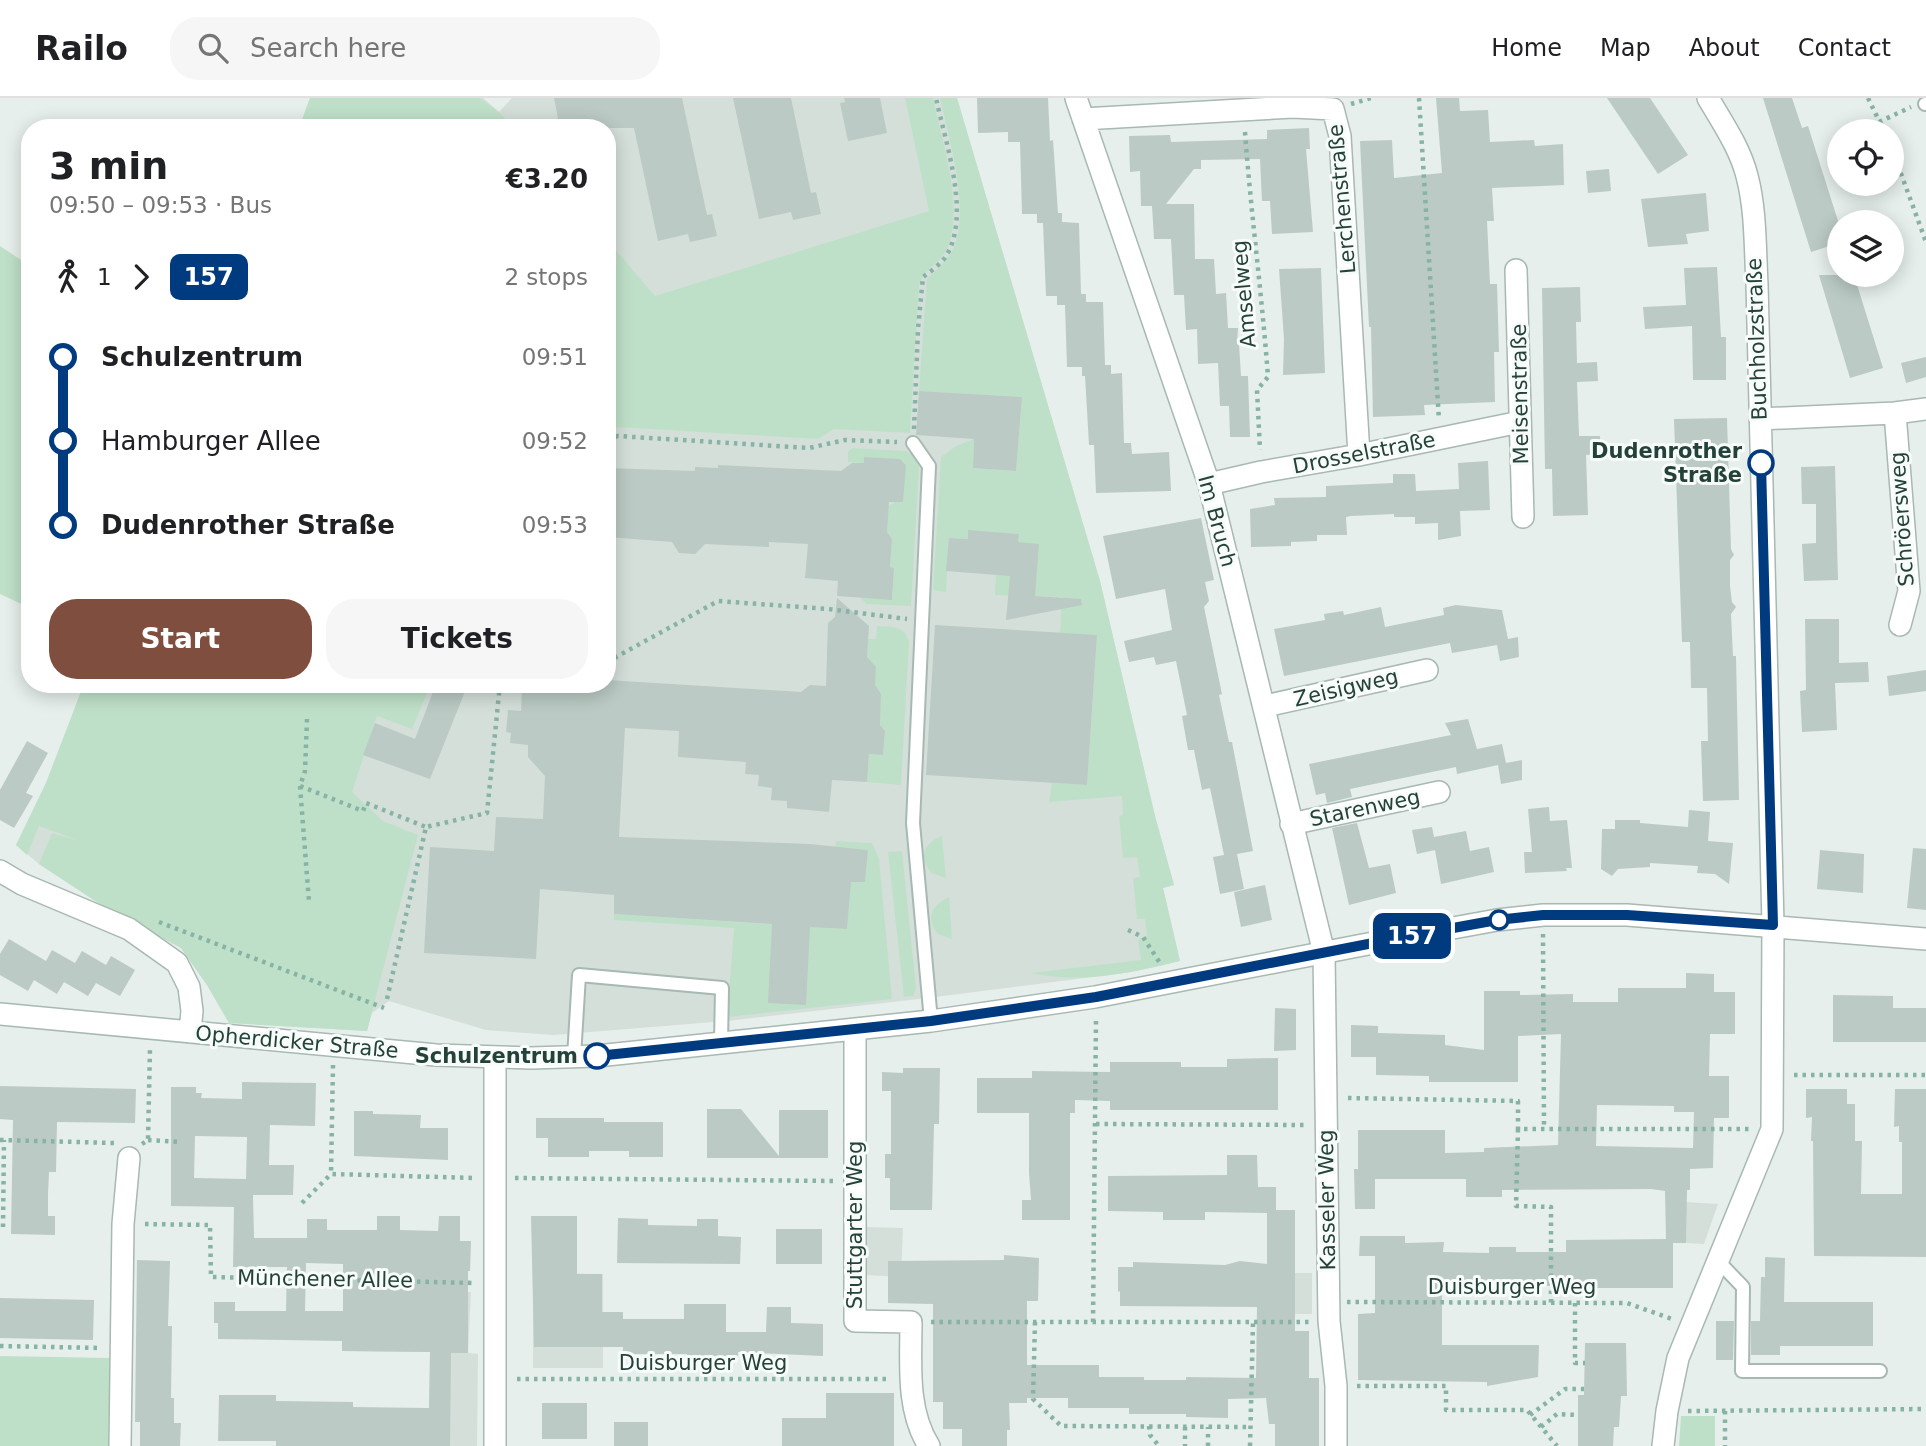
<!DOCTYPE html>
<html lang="en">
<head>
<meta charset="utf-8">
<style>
  :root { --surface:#fff; --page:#f6f6f6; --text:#202124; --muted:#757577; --line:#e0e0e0; --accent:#7f4e3f }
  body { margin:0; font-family:"DejaVu Sans",sans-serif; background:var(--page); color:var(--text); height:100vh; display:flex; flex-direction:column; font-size:26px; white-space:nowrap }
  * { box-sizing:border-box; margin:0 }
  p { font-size:23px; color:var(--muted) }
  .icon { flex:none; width:38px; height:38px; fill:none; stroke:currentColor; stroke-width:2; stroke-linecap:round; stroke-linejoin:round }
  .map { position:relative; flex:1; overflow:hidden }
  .drawer { position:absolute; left:21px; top:21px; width:595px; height:574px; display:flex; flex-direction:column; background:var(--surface); border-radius:28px; box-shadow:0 4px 18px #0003 }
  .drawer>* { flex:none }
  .badge { padding:0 14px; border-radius:10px; font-size:24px; line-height:46px }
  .buttons { position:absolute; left:1827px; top:21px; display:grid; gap:14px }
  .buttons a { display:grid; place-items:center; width:77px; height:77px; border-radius:50%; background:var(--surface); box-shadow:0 4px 18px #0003; font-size:35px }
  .map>.badge { position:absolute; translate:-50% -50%; box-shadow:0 0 0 4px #fff }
  .legs { display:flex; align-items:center; gap:10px; height:77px; padding:0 28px; font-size:23px }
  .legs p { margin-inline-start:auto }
  .overview { display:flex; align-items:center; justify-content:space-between; height:119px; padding:0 28px }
  h1 { font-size:38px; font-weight:800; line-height:52px }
  .primary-button { display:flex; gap:14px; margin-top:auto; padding:14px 28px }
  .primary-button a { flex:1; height:80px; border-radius:28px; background:var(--accent); color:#fff; font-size:28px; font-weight:800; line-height:80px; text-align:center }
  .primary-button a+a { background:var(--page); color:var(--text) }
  ul { padding:0 28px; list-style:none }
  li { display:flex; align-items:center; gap:24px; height:84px; font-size:26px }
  li i { display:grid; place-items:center; width:10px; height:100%; margin:0 9px; background:currentColor }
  li i::after { content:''; width:18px; height:18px; margin:-9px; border:5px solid; border-radius:50%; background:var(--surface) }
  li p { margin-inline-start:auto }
  li:first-child i { background:linear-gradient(#0000 50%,currentColor 0) }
  li:last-child i { background:linear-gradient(currentColor 50%,#0000 0) }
  header { display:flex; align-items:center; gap:42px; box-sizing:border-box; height:98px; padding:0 35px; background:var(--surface); border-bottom:2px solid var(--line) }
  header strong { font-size:33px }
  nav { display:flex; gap:38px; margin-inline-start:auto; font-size:24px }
  .search { width:490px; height:63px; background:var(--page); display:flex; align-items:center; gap:18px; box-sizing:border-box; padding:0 24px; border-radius:28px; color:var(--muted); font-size:26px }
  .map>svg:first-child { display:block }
  .built { fill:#d4dfda }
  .green { fill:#bfe0c8 }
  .building { fill:#bbcac4; fill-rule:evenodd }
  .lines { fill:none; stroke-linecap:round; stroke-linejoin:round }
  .service-casing { stroke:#a8b8b2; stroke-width:16 }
  .minor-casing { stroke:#a8b8b2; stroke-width:24 }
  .path { stroke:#86b3a5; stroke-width:4.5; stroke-dasharray:3.5 5; stroke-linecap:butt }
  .service { stroke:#fff; stroke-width:12 }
  .minor { stroke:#fff; stroke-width:21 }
  .line-1-casing { stroke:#fff; stroke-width:16 }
  .line-1 { stroke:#003b80; stroke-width:10 }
  .stop-1-dot { fill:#fff; stroke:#003b80; stroke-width:3.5 }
  .labels { text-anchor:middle; stroke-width:6; stroke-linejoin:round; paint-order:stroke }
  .street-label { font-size:21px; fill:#24423a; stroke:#f7fbf9 }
  .stop-label { font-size:21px; font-weight:bold; fill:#24423a; stroke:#f7fbf9; text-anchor:end }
</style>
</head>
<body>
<header>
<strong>Railo</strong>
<div class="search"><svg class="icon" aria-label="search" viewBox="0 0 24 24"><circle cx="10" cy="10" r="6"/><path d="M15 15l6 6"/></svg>Search here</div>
<nav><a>Home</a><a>Map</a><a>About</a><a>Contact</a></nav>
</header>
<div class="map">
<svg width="1926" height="1348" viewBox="0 0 1926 1348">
  <rect width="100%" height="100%" fill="#e6efeb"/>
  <path class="built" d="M310,0H483L499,14L512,0H957L1100,483L1155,718L1174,787L1163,790L1180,863L1132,874L927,900L726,923L553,937L486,932L389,903L372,915L367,933L229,925L207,887L181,850L106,810L39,766L16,747L46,685L84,586H607V30H299Z
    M1668,1103L1718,1106L1704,1146L1666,1144Z
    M867,1129L903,1130L901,1179L865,1177Z
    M533,1175L603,1176V1270H533Z
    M1268,1175H1312V1216H1268Z
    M344,1192L471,1194L468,1255L478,1256L477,1348H429L430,1254L342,1253Z"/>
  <path class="green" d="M310,0H480L499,14L513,30H299Z
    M905,0H933C942,44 964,106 948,149C941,166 925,169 919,187L910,335L834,331L818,341L616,329L607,332V142L655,198L929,113Z
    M940,0H957L1100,483L1155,718L1174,787L1163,790L1180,863C1130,875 1082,886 1031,875L1141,862L1138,842L1147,837L1145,821H1137L1133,780L1140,779L1137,759L1123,760L1119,718L1123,717L1122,698L1049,704L1052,685L1087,687L1097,537L1060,535L1062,499L995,497L996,477L1018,444L1019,436L968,433V441L949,440L946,494L933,492L941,359L956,348L974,341L973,370L1016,373L1022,299L919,293L927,181C937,171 950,160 955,147C969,106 949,41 940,0Z
    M0,148L30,168V510L0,496Z
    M852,350L906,353L916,359L919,370L911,508L866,506L861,500L892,501L894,470L890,469L892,441L887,434L888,409L894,404L864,360V365L848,364V354Z
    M877,528C892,529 905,527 909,544L901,687L867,684L869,656L883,657L885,633L880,627L881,596L874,591L867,563L868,541H876Z
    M84,586H431L412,631L377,618L352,694L383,723L418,737L367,933L229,925L207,887L181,850L106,810L39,766L52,735L80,743L39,728L27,757L16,747L46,685Z
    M942,738L946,780L931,775C919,759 923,745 942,738Z
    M836,743L872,745L879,761L892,901L727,919L734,830L614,822V816L847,831L850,797L828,782L865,784L868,752L835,751Z
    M902,753L916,890L913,898L904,899L888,754Z
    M949,799L952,841L938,836C925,821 931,807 949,799Z
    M0,1258L110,1260L108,1348H0Z
    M1681,1318H1715V1348H1679Z"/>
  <path class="building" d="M554,0H682L707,117L712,116L717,138L690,144L688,136L658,143L634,30H560Z
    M733,0H791L811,95L816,94L821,116L793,122L791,114L759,121Z
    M844,0H880L887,35L848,43L840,5L845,4Z
    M977,0H1048L1050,43L1053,42L1058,115H1062V124L1079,125L1081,196H1086V204H1103L1105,267H1111V276L1122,275L1124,345H1131L1132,356L1169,354L1171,393L1096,395L1094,347H1089L1085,278H1082V269H1067L1065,207H1057V198H1046L1043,125H1037V116H1022L1020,44H1008V34L978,35Z
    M1436,0H1459L1460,13L1488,12L1490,44L1534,42L1535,48L1563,46L1564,87L1492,90L1494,123H1487L1490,186H1497L1499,254H1494L1495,304L1424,307L1425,317L1373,319L1371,229H1369L1360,43L1392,42L1394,80L1442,75Z
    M1607,0H1650L1688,57L1658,76Z
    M1763,0H1792L1802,30L1808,28L1839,126V145L1811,154Z
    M1309,30L1310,51H1306L1313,134L1272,136L1270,103H1262L1260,61L1201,62V71H1194L1166,106H1194L1195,161H1214L1216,196L1226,195L1228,230H1238L1237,246H1239L1241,278H1248L1250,339H1230L1229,308H1220L1218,265L1198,266L1197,231L1186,232L1184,197H1174L1171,141H1154L1152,108H1141L1140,73L1130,74L1129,38L1170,37L1171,44L1267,41V32Z
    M1609,71L1611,93L1588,95L1586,73Z
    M1706,95L1709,133L1686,136L1688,146L1648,149L1641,101Z
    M1717,169L1721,239H1726V282H1693L1692,228L1645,231L1643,209L1686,207L1684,170Z
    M1321,170L1325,275L1283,277L1284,241L1279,171Z
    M1819,177H1854L1883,270L1850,280Z
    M1580,189L1581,224H1576L1577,265L1597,264L1598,283L1577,284L1579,338H1600L1601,356L1586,357L1588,417L1553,418L1552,371H1545L1542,190Z
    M1926,259V279L1906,285L1901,265Z
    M919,293L1022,299L1016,373L973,370L974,341L916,337Z
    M1727,320L1731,451L1734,457L1730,462V488L1732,504L1736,509L1731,516L1733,558H1736L1739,702L1703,703L1701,643H1708L1707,590H1691L1690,544H1682L1674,321Z
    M864,359L900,361L906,367L903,404H889L887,434L892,441L890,469L894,470L892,502L837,498L838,483L805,480L808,446L769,444V449L705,446L695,456L679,455L672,444L607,439V370L695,373V369L718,370V367L841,373L852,365H864Z
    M1488,363L1490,412L1460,413L1461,438L1438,442V425L1415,426V419H1394V416L1351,418L1346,419L1347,437H1317V443L1291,444V448L1251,449L1250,411L1275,407L1274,400L1326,399V388L1393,385V376H1415L1416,393L1459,391L1458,365Z
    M1835,368L1838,482L1804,483L1802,446L1816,445V406H1802L1801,369Z
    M1201,420L1214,482L1205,484L1209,503L1204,509L1222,596L1219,597L1229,644H1232L1253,753L1237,756L1244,791L1220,796L1213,759L1224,757L1210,690L1202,692L1194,652H1188L1182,618L1187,617L1176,563L1156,567L1154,559L1129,564L1124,543L1172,532L1165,491L1116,501L1103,438Z
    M968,432L1019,436L1018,444L1039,446L1035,498L1081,501L1082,507L1006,522L1010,478L946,473L949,440L968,441Z
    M837,500L869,528L867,559L876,569L875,587L881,596L880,627L885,633L883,657L869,656L867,684L832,682L829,714L787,710V703L771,702L772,690L758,688L759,677L745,676L746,664L678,659L679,633L625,630L619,739L810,746L868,752L865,784H851L847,831L810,829L806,907L768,905L772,826L614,816V797L540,791L536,861L424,855L430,749L494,753L496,719L543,721L545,678L528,659V647L510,645L511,635L506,634L508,612L521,613L522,589L577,592L578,586H607V582L801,594L810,587L826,588L828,525L835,519Z
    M1456,507L1502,512L1508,541L1518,539L1519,559L1500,563L1497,547L1452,555L1450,545L1284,578L1274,531L1325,522L1324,516L1343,513L1344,517L1381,509L1385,529L1444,517L1443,510Z
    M1805,521H1839V565L1868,564L1869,584L1835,585L1837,632L1802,634L1800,593L1806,592Z
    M935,527L1097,537L1087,687L926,677Z
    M1926,572V593L1889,598L1887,578Z
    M436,586H468L430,681L363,657L375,625L415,641Z
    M1468,621L1477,651L1502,646L1506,665L1522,662V682L1501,686L1498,667L1457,676L1456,669L1350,691L1352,699L1327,705L1325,695L1316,697L1309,666L1451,637L1445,625Z
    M27,643L48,655L26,695L33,698L14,730L0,722V692Z
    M1549,709L1550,723L1567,722L1572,770H1566L1567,773L1525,775L1524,754H1532L1528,711Z
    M1689,712L1710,714L1708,743L1733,745L1729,786L1715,776L1697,775L1698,768L1650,765V769L1618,771L1612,778L1601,771L1602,731H1615V722H1640V725L1688,729Z
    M1357,725L1369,770L1390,766L1396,795L1349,807L1332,730Z
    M1432,729L1434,739L1466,733L1470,753L1489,749L1494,774L1441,786L1435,752L1417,756L1412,732Z
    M1913,750L1926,751V812L1907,810Z
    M1820,752L1864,756L1863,795L1817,791Z
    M1265,787L1272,822L1241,829L1234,794Z
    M9,841L46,863L52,852L75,865L82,853L106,867L111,858L135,872L120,898L96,885L88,898L64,884L57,896L34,882L28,893L0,877V856Z
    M1686,875L1714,876V894H1735V936H1710L1709,978H1729V1020H1714L1713,1070L1690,1071V1092H1687L1686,1145H1673V1190H1566V1188L1442,1187V1247H1539L1538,1279L1487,1288V1284L1358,1282V1216L1375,1215V1158H1359L1360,1138H1405V1145L1444,1144L1443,1154L1489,1155V1149H1516V1154H1566V1142L1666,1141L1665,1093L1651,1091L1502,1092V1099H1466V1081H1375V1111H1355L1354,1071H1358V1032H1445V1055L1484,1054V1050L1558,1047L1561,936L1518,938V984H1429V978L1376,977V959H1351V927L1378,928V935L1445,937V947L1484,952V893H1520V897L1573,896V904H1618V890H1686ZM1597,1007L1674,1008V1014H1694L1693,1050L1596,1048Z
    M1833,897L1893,898V910H1926V944H1833Z
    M1275,910L1296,911V952L1274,953Z
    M1278,960V1012H1110V1003L1075,1002V1015H1070V1122H1022V1102H1031L1029,1075V1015H977V980H1032V973L1110,974V964H1181V969H1227V961Z
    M903,970H940L939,1026H934L932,1112H890V1080H885V1056H891V993H882V974L903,975Z
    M242,984L316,985L315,1028L270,1027L269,1067H294L293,1097H253L254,1140H307V1121H327V1132H377V1118H400V1132L438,1133L439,1118H460V1143H471L470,1173H468V1255H451L450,1348H276V1343H218L219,1297H276V1303L353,1304V1309L429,1310L430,1254L342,1253V1243L218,1241V1225H214V1204H235V1213H286L287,1169H233L234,1109L171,1108V989H196V995H202L201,1000L242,1001ZM195,1038L247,1039L246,1081L194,1080ZM306,1165L343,1166V1213H305Z
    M0,988L136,991L135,1025L57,1024L56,1074H49L48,1097V1118H55V1137L11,1136L13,1022L0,1021Z
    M1806,991H1847V1006H1855V1043H1862L1861,1096H1902V1044H1899V1028L1894,1029L1895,991H1926V1159L1814,1158L1813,1043H1811L1812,1019L1806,1020Z
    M707,1011H741L779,1058V1012H828V1060H707Z
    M354,1013H373V1016L421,1017L420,1030H448V1062L354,1058Z
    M536,1020H604V1024H663V1059H629V1053H589V1059H548V1040H536Z
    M1227,1057H1257L1258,1089H1276V1112H1295V1233H1309V1280H1319V1348H1275V1326H1269L1266,1300L1228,1301V1320L1186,1319V1316H1129V1310H1068V1300H1027V1305H1009L1010,1332H1007V1348H962V1331H943V1304H933V1206L888,1205V1163L1004,1162V1157L1039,1160L1038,1203H1027V1267H1099V1279H1144V1282H1186V1279L1256,1280L1257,1209L1120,1208V1193L1118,1194V1169H1133V1164L1225,1167L1240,1163L1267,1166V1115L1205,1114V1122H1163V1114L1108,1113V1078L1227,1077Z
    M531,1118H577V1176H602V1214H623V1221H684V1206H726V1234H766L767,1209H791V1225L823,1226V1258L738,1254V1258H687V1256H623V1249H534Z
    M618,1120L648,1121V1127L697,1128V1121H718V1138L741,1139L740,1166L617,1165Z
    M776,1131H822V1166H776Z
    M1765,1159L1785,1160L1784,1204H1873V1248H1780V1257H1751V1223H1760L1761,1179H1765Z
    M137,1162L170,1163L168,1228H172L171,1300H174V1325H181L180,1348H140V1324H135Z
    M0,1200L94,1202L93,1242L0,1240Z
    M1716,1223H1734L1733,1262H1716Z
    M1585,1245H1626L1627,1298H1621L1619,1329H1614L1613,1348H1578V1297H1584Z
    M826,1295H894V1348H782V1320H826Z
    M542,1305H587V1341H542Z
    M614,1324H648V1348H614Z"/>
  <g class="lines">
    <defs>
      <path id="service" d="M1925,6H1926
        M913,345L929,368L913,725L931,923
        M574,959L579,877L722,890L721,945
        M1718,1163L1743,1189L1742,1273H1880"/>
      <path id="minor" d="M1076,0L1209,386L1324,855L1329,1223L1336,1288V1348
        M1083,21L1293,9L1333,11L1340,38L1359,357
        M1516,172L1523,419
        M1895,315L1909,493L1900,527
        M1760,321L1895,315L1926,311
        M1209,386L1261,374L1359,357L1520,324
        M1265,608L1427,572
        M1291,726L1439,694
        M0,773L22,786L129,831L177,865L189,889L192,913L190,934
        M0,916L436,957L531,960L597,958L931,923L1095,899L1409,838L1497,822L1543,817H1627L1926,841
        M855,931V1223L911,1224C911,1264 906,1312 929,1348
        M120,1348L123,1126L129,1060
        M495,1348V959
        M1663,1348L1667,1313L1678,1260L1772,1031L1773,827L1757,186C1755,151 1756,112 1747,78C1740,50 1722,24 1708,0"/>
    </defs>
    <use href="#service" class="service-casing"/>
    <use href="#minor" class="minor-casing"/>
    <path class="path" d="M1419,0L1439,322
      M1868,0L1884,33
      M1351,6L1371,0
      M1879,24L1911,9
      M1245,34C1251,116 1262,197 1268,279L1257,292L1260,352
      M1892,51L1926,144
      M914,331L918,231L923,179C930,174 938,168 944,161C973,121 945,44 936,0
      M607,341L618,338L809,350L845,342L897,344
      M607,564L718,503L828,511L907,521
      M307,621L305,673L300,688L363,713L366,705L426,729
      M300,688L309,804
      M159,824L384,910
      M1128,832L1143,839L1160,865
      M1543,836L1544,1031
      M387,901L426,729L487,715L500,586
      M333,967L331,1076L475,1080
      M1794,977H1926
      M1348,1000L1518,1003V1031H1751
      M1096,1026L1305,1027
      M1518,1031L1516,1108L1551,1109V1205
      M0,1042L115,1045
      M148,1042L181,1044
      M142,1046L148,1042L150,950
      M515,1080L835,1083
      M302,1105L331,1076
      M145,1126L210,1127L211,1179L476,1185
      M3,1129L4,1042
      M1347,1204L1627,1205L1672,1221
      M1575,1205V1265H1585
      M931,1224H1311
      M1035,1224L1033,1301L1061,1328L1251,1329
      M1093,1224L1096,921
      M0,1248L101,1250
      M517,1281H889
      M1357,1288H1446V1312H1527L1557,1348
      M1688,1313L1926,1311
      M1725,1313V1348
      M1530,1317L1565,1291H1584
      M1149,1328L1150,1337L1159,1348
      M1185,1329V1348
      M1541,1329L1557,1316L1578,1317
      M1208,1348V1329
      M1250,1348L1253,1225"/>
    <use href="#service" class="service"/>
    <use href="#minor" class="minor"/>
  </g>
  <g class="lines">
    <defs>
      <path id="line-1" d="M597,958L931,923L1096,899L1409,838L1497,822L1543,817H1627L1773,827L1761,365"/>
    </defs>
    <use href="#line-1" class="line-1-casing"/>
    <use href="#line-1" class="line-1"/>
  </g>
  <g class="stop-1-dot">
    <circle cx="1761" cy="365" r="12"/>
    <circle cx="1499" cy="822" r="9"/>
    <circle cx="597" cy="958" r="12"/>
  </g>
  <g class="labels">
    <g class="street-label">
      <text transform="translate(1342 101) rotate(-95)" y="7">Lerchenstraße</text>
      <text transform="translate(1244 196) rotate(-95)" y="7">Amselweg</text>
      <text transform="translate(1757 241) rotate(-92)" y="7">Buchholzstraße</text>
      <text transform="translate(1520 296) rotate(-91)" y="7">Meisenstraße</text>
      <text transform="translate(1364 355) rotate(-11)" y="7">Drosselstraße</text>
      <text transform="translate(1902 421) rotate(-94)" y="7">Schröersweg</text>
      <text transform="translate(1217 423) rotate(75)" y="7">Im Bruch</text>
      <text transform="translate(1346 590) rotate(-13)" y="7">Zeisigweg</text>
      <text transform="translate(1365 710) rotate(-12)" y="7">Starenweg</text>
      <text transform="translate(297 944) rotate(5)" y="7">Opherdicker Straße</text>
      <text transform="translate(1327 1102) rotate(-91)" y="7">Kasseler Weg</text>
      <text transform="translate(855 1127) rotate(-90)" y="7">Stuttgarter Weg</text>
      <text transform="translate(325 1181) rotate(1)" y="7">Münchener Allee</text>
      <text x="1512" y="1196">Duisburger Weg</text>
      <text x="703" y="1272">Duisburger Weg</text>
    </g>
    <g class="stop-label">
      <text x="1742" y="360">Dudenrother<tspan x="1742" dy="24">Straße</tspan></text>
      <text x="578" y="965">Schulzentrum</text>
    </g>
  </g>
</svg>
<div class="buttons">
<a><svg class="icon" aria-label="locate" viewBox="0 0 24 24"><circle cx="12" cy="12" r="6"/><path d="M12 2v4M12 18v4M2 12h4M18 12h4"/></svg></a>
<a><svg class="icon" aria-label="layers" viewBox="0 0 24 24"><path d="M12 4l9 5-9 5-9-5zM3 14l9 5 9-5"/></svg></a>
</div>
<b class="badge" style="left:1412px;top:838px;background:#003b80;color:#fff">157</b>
<section class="drawer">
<div class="overview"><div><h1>3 min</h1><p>09:50 – 09:53 · Bus</p></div><b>€3.20</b></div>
<div class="legs"><svg class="icon" aria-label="walk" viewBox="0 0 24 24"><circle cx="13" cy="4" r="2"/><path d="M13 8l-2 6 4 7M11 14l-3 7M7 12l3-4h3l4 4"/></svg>1<svg class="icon" aria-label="forward" viewBox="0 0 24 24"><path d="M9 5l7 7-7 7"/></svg><b class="badge" style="background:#003b80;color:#fff">157</b><p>2 stops</p></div>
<ul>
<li><i style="color:#003b80"></i><b>Schulzentrum</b><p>09:51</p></li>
<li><i style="color:#003b80"></i><span>Hamburger Allee</span><p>09:52</p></li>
<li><i style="color:#003b80"></i><b>Dudenrother Straße</b><p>09:53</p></li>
</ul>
<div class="primary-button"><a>Start</a><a>Tickets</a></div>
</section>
</div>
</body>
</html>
